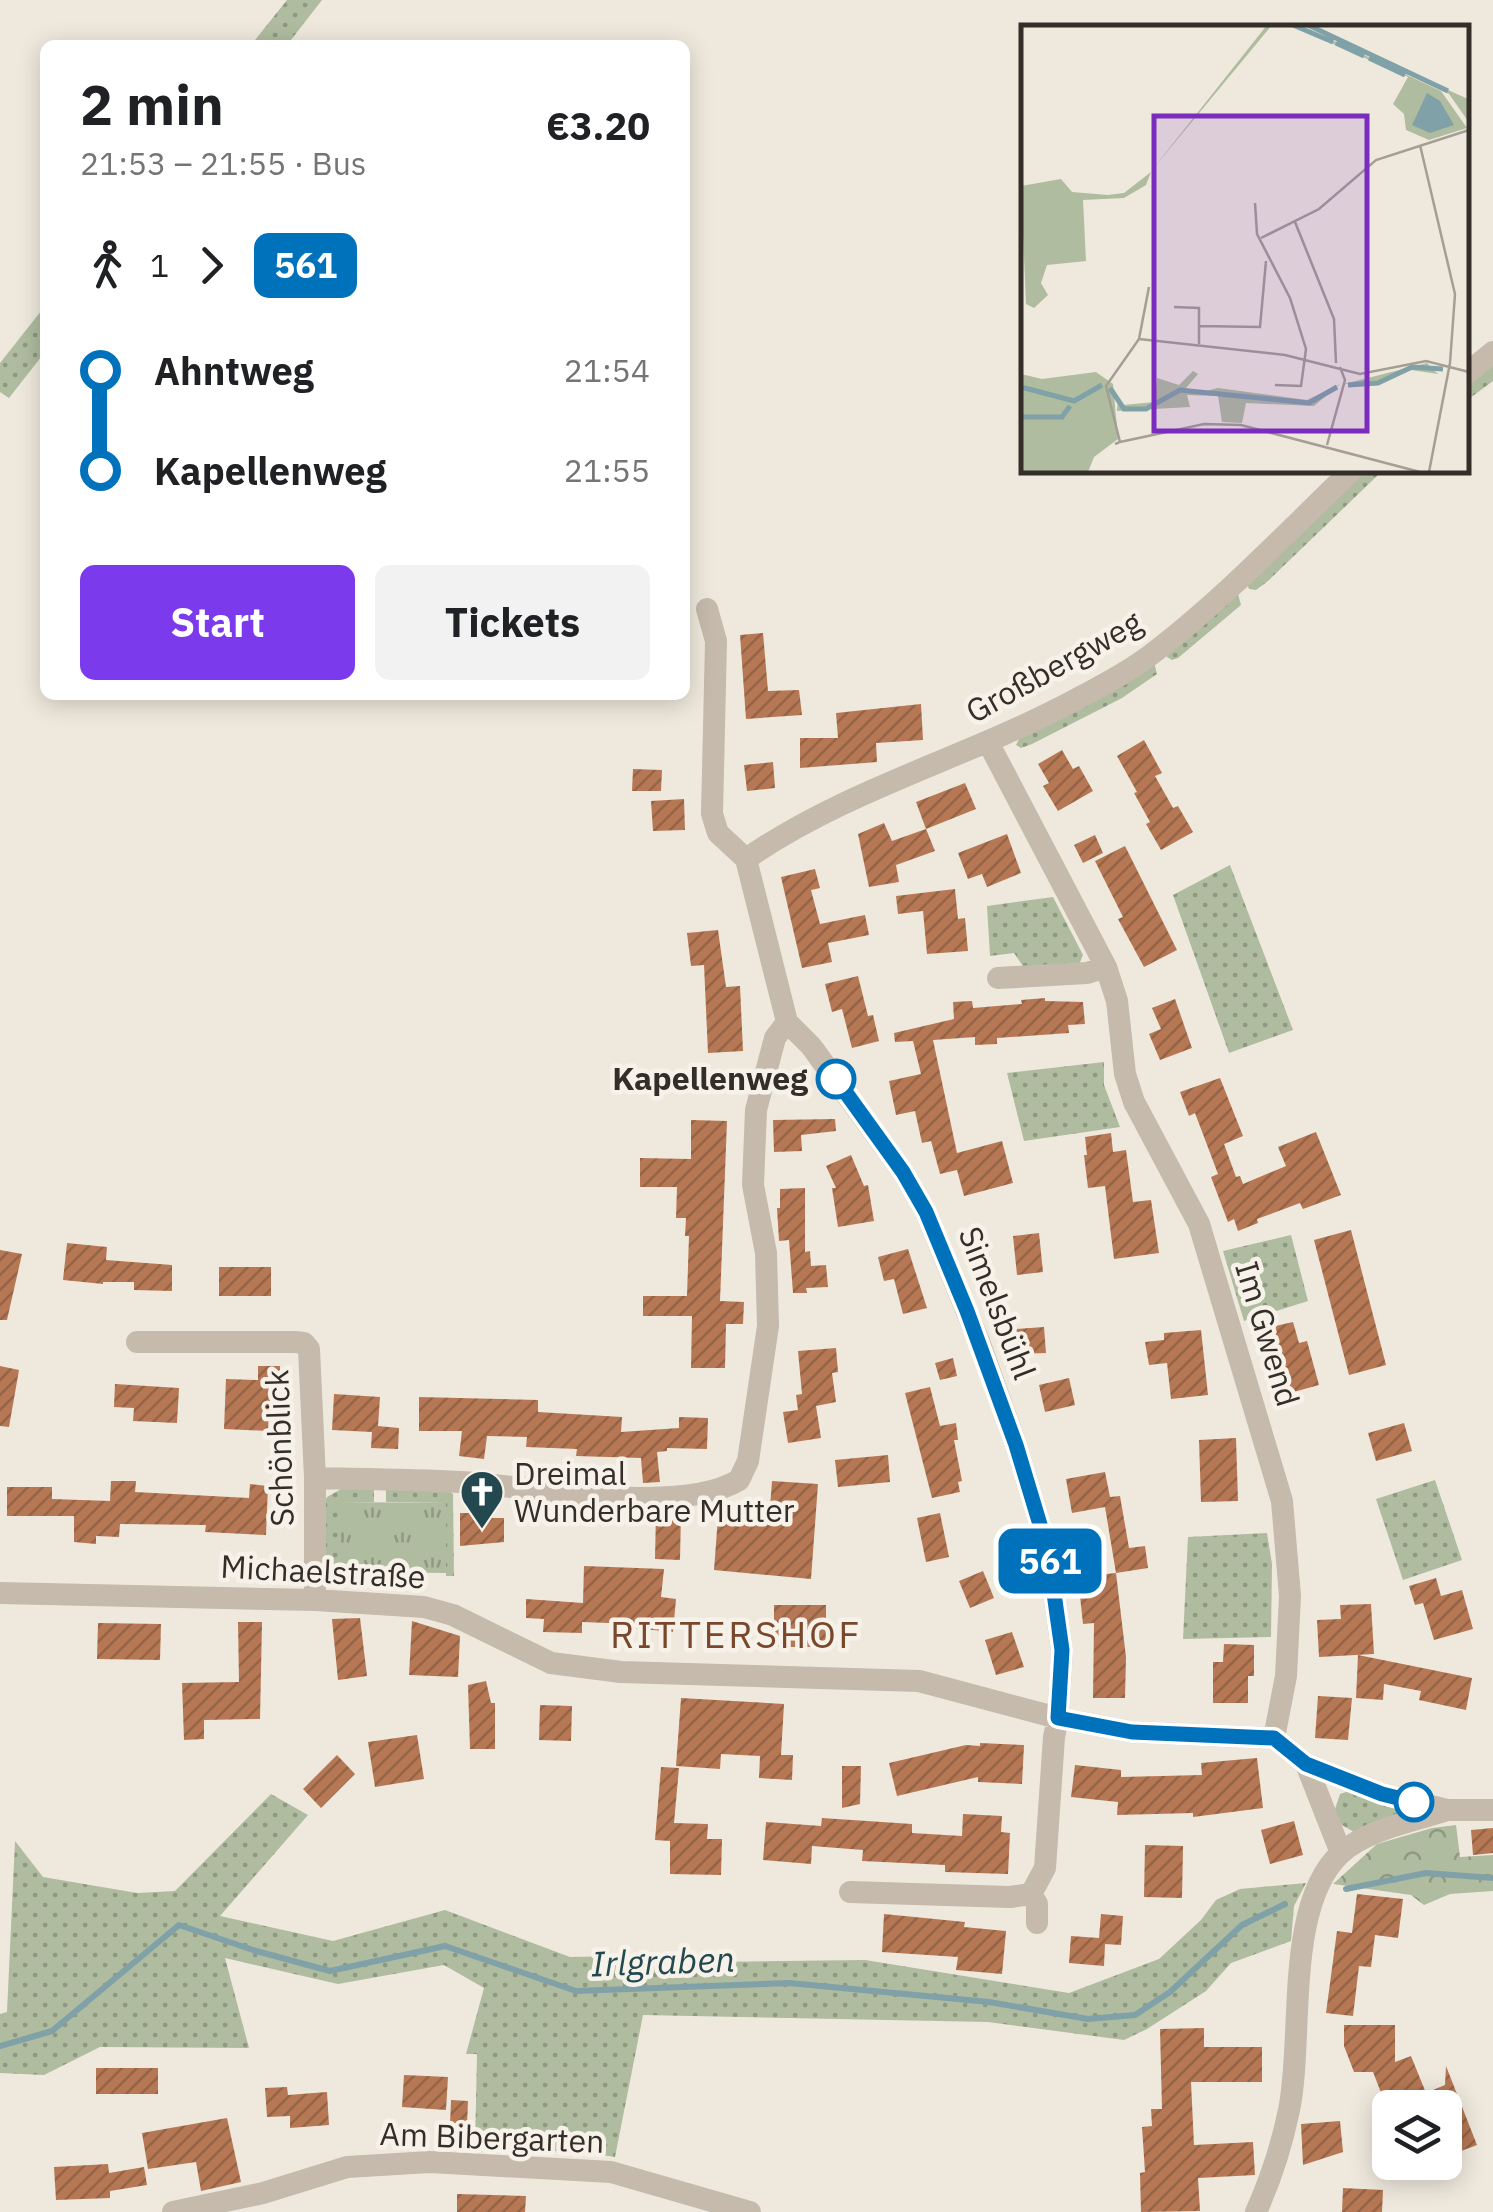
<!DOCTYPE html>
<html lang="en">
<head>
<meta charset="utf-8">
<style>
  :root { --surface:#fff; --page:#f2f2f2; --text:#202124; --muted:#757577; --accent:#7c3aed }
  body { margin:0; font-family:"IBM Plex Sans",sans-serif; background:var(--page); color:var(--text); height:100vh; display:flex; flex-direction:column; font-size:38px; white-space:nowrap }
  * { box-sizing:border-box; margin:0 }
  p { font-size:32px; color:var(--muted) }
  .icon { flex:none; width:55px; height:55px; fill:none; stroke:currentColor; stroke-width:2; stroke-linecap:round; stroke-linejoin:round }
  .map { position:relative; flex:1; overflow:hidden }
  .drawer { position:absolute; left:40px; top:40px; width:650px; height:660px; display:flex; flex-direction:column; background:var(--surface); border-radius:15px; box-shadow:0 5px 25px #0003 }
  .drawer>* { flex:none }
  .badge { padding:0 20px; border-radius:15px; font-size:35px; line-height:65px }
  .tools { position:absolute; left:1372px; top:2090px; display:grid; gap:20px }
  .tools a { display:grid; place-items:center; width:90px; height:90px; border-radius:15px; background:var(--surface); box-shadow:0 5px 25px #0003; font-size:50px }
  .map>.badge { position:absolute; translate:-50% -50%; box-shadow:0 0 0 5px #fff }
  .legs { display:flex; align-items:center; gap:15px; height:110px; padding:0 40px; font-size:32px }
  .legs p { margin-inline-start:auto }
  .overview { display:flex; align-items:center; justify-content:space-between; height:170px; padding:0 40px }
  h1 { font-size:55px; font-weight:700; line-height:75px }
  .button { display:flex; gap:20px; margin-top:auto; padding:20px 40px }
  .button a { flex:1; height:115px; border-radius:15px; background:var(--accent); color:#fff; font-size:40px; font-weight:700; line-height:115px; text-align:center }
  .button a+a { background:var(--page); color:var(--text) }
  ul { padding:0 40px; list-style:none }
  li { display:flex; align-items:center; gap:35px; height:100px; font-size:38px }
  li i { display:grid; place-items:center; width:15px; height:100%; margin:0 12px; background:currentColor }
  li i::after { content:''; width:25px; height:25px; margin:-12px; border:8px solid; border-radius:50%; background:var(--surface) }
  li p { margin-inline-start:auto }
  li:first-child i { background:linear-gradient(#0000 50%,currentColor 0) }
  li:last-child i { background:linear-gradient(currentColor 50%,#0000 0) }
  .map>svg:first-child { display:block }
  .grass { fill:url(#grass-dots) }
  .forest { fill:url(#forest-crowns) }
  .park { fill:url(#park-tufts) }
  .lines { fill:none; stroke-linecap:round; stroke-linejoin:round }
  .stream { stroke:#80a1a8; stroke-width:6 }
  .building { fill:url(#building-hatch) }
  .street { stroke:#c5baab; stroke-width:22 }
  .line-1-casing { stroke:#fff; stroke-width:22 }
  .line-1 { stroke:#0072bc; stroke-width:15 }
  .stop-1-dot { fill:#fff; stroke:#0072bc; stroke-width:5 }
  .labels { text-anchor:middle; stroke-width:9; stroke-linejoin:round; paint-order:stroke }
  .street-label { font-size:32px; fill:#342e29; stroke:#f7f2e9 }
  .stop-label { font-size:32px; font-weight:bold; fill:#342e29; stroke:#f7f2e9; text-anchor:end }
  .poi-label { font-size:32px; fill:#342e29; stroke:#f7f2e9; text-anchor:start }
  .water-label { font-size:35px; font-style:italic; fill:#244850; stroke:#f7f2e9 }
  .quarter-label { font-size:38px; letter-spacing:2.5px; fill:#79482c; stroke:#f7f2e9 }
  .inset-river { fill:none; stroke:#80a1a8; stroke-width:5 }
  .inset-road { fill:none; stroke:#a49e95; stroke-width:2.5 }
  .view { fill:#7b2cbf; fill-opacity:0.15; stroke:#7b2cbf; stroke-width:5 }
  .inset-edge { fill:none; stroke:#342e29; stroke-width:5 }
</style>
</head>
<body>
<div class="map">
<svg width="1493" height="2212" viewBox="0 0 1493 2212">
  <defs>
    <pattern id="grass-dots" width="8" height="8" patternUnits="userSpaceOnUse" patternTransform="scale(2.5)"><rect width="8" height="8" fill="#afbc9f"/><path d="M2 2h.1M6 6h.1" fill="none" stroke="#8f9982" stroke-width="1.8" stroke-linecap="round"/></pattern>
    <pattern id="forest-crowns" width="20" height="18" patternUnits="userSpaceOnUse" patternTransform="scale(2.5)"><rect width="20" height="18" fill="#afbc9f"/><path d="M2 6a3 3 0 1 1 6 0M12 15a3 3 0 1 1 6 0" fill="none" stroke="#8f9982"/></pattern>
    <pattern id="park-tufts" width="24" height="20" patternUnits="userSpaceOnUse" patternTransform="scale(2.5)"><rect width="24" height="20" fill="#afbc9f"/><path d="M3 7l-1-3M5 7V3M7 7l1-3M15 17l-1-3M17 17v-4M19 17l1-3" fill="none" stroke="#8f9982"/></pattern>
    <pattern id="building-hatch" width="6" height="6" patternUnits="userSpaceOnUse" patternTransform="scale(2.5)"><rect width="6" height="6" fill="#b67854"/><path d="M-1 1l2-2M0 6l6-6M5 7l2-2" fill="none" stroke="#956346"/></pattern>
  </defs>
  <rect width="100%" height="100%" fill="#efe9dd"/>
  <path class="grass" d="M287,0H322L287,45H251Z
    M45,306V352L9,398L0,392V363Z
    M1493,361V381L1466,401V382Z
    M1358,470H1377L1378,475L1268,581L1256,590L1249,589L1247,584Z
    M1238,594L1241,605L1178,658L1172,660L1167,657L1166,651Z
    M1154,662L1157,674L1122,698L1032,744L1021,748L1016,745L1020,737Z
    M1230,865L1293,1030L1229,1053L1173,895Z
    M1053,897L1083,955L1078,967L1025,969L1014,953L990,956L987,906Z
    M1104,1062V1085L1120,1127L1024,1141L1007,1073Z
    M1291,1235L1308,1301L1244,1321L1223,1251Z
    M1435,1480L1462,1560L1403,1580L1376,1499Z
    M343,1488H374V1502H339V1572L349,1574H326L322,1508L327,1497Z
    M386,1488L447,1490L453,1494L454,1576H446V1503L386,1502Z
    M1267,1533L1272,1564L1271,1637L1183,1639L1188,1537Z
    M1352,1790L1414,1808L1354,1832L1340,1824L1335,1809L1340,1794Z
    M271,1794L308,1815L220,1916L333,1941L445,1910L570,1957L620,1956L713,1962L865,1960L1069,1993L1159,1959L1201,1920L1216,1900L1240,1889L1306,1883L1294,1906L1291,1941L1231,1963L1206,1991L1147,2029L1124,2040L988,2022L643,2015L615,2157L581,2152L475,2148L477,2054H466L484,1988L444,1965L338,1984L225,1958L249,2048L100,2047L44,2075L0,2073V2014L7,2012L15,1841L43,1877L137,1893L175,1891Z"/>
  <path class="forest" d="M1456,1825L1460,1857L1493,1855V1891L1450,1894L1424,1905L1411,1895L1333,1884L1377,1844L1432,1828Z"/>
  <path class="park" d="M339,1502L446,1503V1573L339,1572Z"/>
  <g class="lines">
    <path class="stream" d="M1346,1889L1426,1873L1493,1878
      M0,2046L52,2031L179,1925L253,1950L330,1971L445,1946L576,1991L789,1983L989,2002L1088,2019L1135,2015L1170,1992L1242,1925L1285,1904"/>
  </g>
  <path class="building" d="M763,633L768,691L799,690L802,715L746,719L740,635Z
    M921,704L923,740L876,743L877,762L800,768V738H838L836,713Z
    M1144,740L1162,773L1155,776L1173,808L1178,806L1193,832L1161,850L1146,824L1150,822L1134,793L1137,792L1117,756Z
    M1062,750L1073,769L1079,766L1093,791L1058,811L1043,786L1049,783L1038,764Z
    M773,762L775,788L747,791L744,765Z
    M633,769L662,770L661,791H632Z
    M965,783L976,809L926,829L916,802Z
    M684,799L685,830L653,831L651,801Z
    M884,823L892,841L926,829L935,851L896,865L899,882L869,887L858,834Z
    M1007,834L1021,873L987,887L982,874L968,879L958,853Z
    M1095,835L1103,853L1083,863L1074,845Z
    M1125,846L1177,950L1144,967L1118,919L1123,917L1095,861Z
    M815,869L820,888L811,890L820,924L865,915L869,935L828,943L832,962L802,968L781,877Z
    M955,889L958,919L965,918L968,951L927,954L923,911L898,914L896,896Z
    M718,930L726,987L740,986L743,1051L708,1053L704,965L691,966L687,933Z
    M858,976L868,1016L873,1015L879,1041L852,1048L842,1009L832,1012L825,984Z
    M1045,998V1001L1083,1002L1085,1024L1068,1025L1069,1033L997,1038V1044L975,1045V1037L933,1040L957,1153L1002,1141L1013,1183L964,1196L957,1170L940,1174L931,1141L922,1143L915,1111L896,1115L889,1081L921,1074L913,1041L895,1042L894,1033L954,1019L953,1002L972,1001L973,1008L1022,1004L1021,1000Z
    M1175,999L1192,1048L1160,1060L1149,1034L1161,1029L1152,1008Z
    M1220,1078L1243,1136L1224,1144L1236,1177L1240,1176L1243,1184L1286,1166L1278,1147L1316,1132L1341,1195L1303,1209L1300,1203L1257,1219L1258,1223L1238,1231L1234,1219L1228,1222L1211,1177L1218,1174L1195,1113L1189,1116L1180,1092Z
    M835,1119L836,1131L801,1135L802,1151L774,1152L773,1120Z
    M691,1120L727,1121L720,1301L744,1302L743,1324H726L725,1368H691L692,1316H643V1296H687L689,1236H685L686,1218H676L677,1187H640V1158L691,1159Z
    M1111,1133L1113,1152L1126,1150L1133,1202L1151,1200L1159,1253L1114,1259L1105,1186L1088,1188L1084,1155H1087L1085,1137Z
    M851,1155L864,1186L868,1185L874,1221L838,1227L832,1188H836L826,1166Z
    M805,1188V1252L810,1251L811,1266L826,1265L828,1287L806,1288L807,1293H793L789,1240L779,1241L777,1208H780V1189Z
    M1351,1230L1386,1365L1349,1375L1314,1240Z
    M1039,1233L1043,1272L1017,1275L1013,1236Z
    M67,1243L107,1247L106,1260L172,1265V1291L134,1290V1282H103V1284L63,1280Z
    M908,1249L927,1308L903,1314L894,1279L884,1281L878,1257Z
    M0,1250L22,1254L7,1320H0Z
    M219,1267H271V1296H219Z
    M1293,1322L1299,1343L1307,1341L1319,1385L1279,1396L1268,1352L1276,1349L1271,1327Z
    M1044,1327L1046,1353L1018,1354L1016,1329Z
    M1201,1330L1208,1395L1171,1399L1167,1363L1149,1365L1145,1342L1164,1340V1333Z
    M836,1348L838,1372L832,1373L836,1402L816,1406L821,1438L788,1443L783,1412L798,1410L796,1395L802,1394L798,1351Z
    M953,1358L957,1376L940,1380L935,1363Z
    M0,1366L19,1370L9,1427L0,1426Z
    M258,1366H280L279,1405H269L268,1431L224,1429L226,1379L258,1380Z
    M1069,1378L1075,1405L1045,1412L1039,1385Z
    M115,1384L179,1388L177,1423L133,1421L134,1408L114,1407Z
    M930,1387L940,1426L956,1423L958,1440H954L962,1481L958,1482L960,1492L932,1498L905,1393Z
    M334,1394L380,1397L378,1426L399,1428L398,1449L371,1448L372,1432L332,1430Z
    M419,1397L538,1400V1412L622,1417L621,1432L679,1428V1417L708,1418L707,1449L667,1448V1451L657,1452L660,1482L643,1483L641,1458L576,1456L577,1449L526,1447L527,1437L487,1436L484,1459L459,1456L462,1431H419Z
    M1404,1423L1412,1451L1376,1461L1368,1433Z
    M1236,1438L1238,1501L1201,1502L1199,1440Z
    M888,1455L890,1482L838,1487L835,1460Z
    M1105,1472L1110,1497L1120,1496L1129,1548L1145,1546L1148,1568L1116,1573L1105,1507L1072,1513L1066,1479Z
    M111,1481H136L135,1492L249,1498L250,1484L268,1486L266,1535L205,1532L206,1525L120,1524L119,1537L96,1536V1544L74,1542V1516H7V1487H52V1499L110,1501Z
    M772,1481L818,1484L811,1579L714,1570L718,1517L769,1521Z
    M656,1512H681L680,1560L655,1559Z
    M460,1513H490V1518H504V1542L460,1546Z
    M940,1513L949,1557L926,1562L917,1518Z
    M584,1566L664,1569L661,1597L676,1599L673,1632L633,1628L634,1624L582,1622V1633L543,1632L544,1619L526,1618V1599L583,1603Z
    M983,1571L994,1598L970,1608L959,1581Z
    M1116,1573L1126,1657L1125,1698H1093L1094,1623L1083,1624L1078,1577Z
    M1436,1578L1441,1596L1462,1590L1473,1629L1434,1640L1423,1603L1415,1605L1409,1586Z
    M1371,1604L1374,1654L1319,1657L1317,1620L1341,1619L1340,1605Z
    M774,1605H826V1647H774Z
    M360,1618L367,1676L338,1680L332,1619Z
    M412,1621L460,1636L458,1677L409,1675Z
    M238,1622H262L260,1719L204,1720V1739L184,1740L182,1683L239,1682Z
    M98,1623L161,1624L160,1660L97,1659Z
    M1012,1632L1024,1667L996,1675L985,1640Z
    M1224,1644L1254,1645V1676H1248V1703H1213V1662H1223Z
    M1358,1655L1472,1678L1466,1710L1419,1700L1421,1691L1384,1684L1383,1700L1356,1698Z
    M486,1681L491,1703H495V1749H470L468,1685Z
    M1318,1696L1352,1698L1348,1740L1315,1738Z
    M681,1698L784,1704L781,1755H793L792,1780L759,1778L760,1756L721,1754L720,1769L676,1766Z
    M540,1705L572,1706L571,1741L539,1740Z
    M417,1735L424,1779L375,1787L368,1742Z
    M980,1743L1024,1745L1022,1784L978,1782V1777L897,1796L889,1763L966,1745L980,1746Z
    M337,1755L355,1774L321,1808L303,1789Z
    M1257,1758L1263,1808L1193,1817V1813L1117,1815L1118,1802L1071,1797L1075,1765L1121,1770V1777L1202,1775L1201,1763Z
    M842,1766H861L860,1804L842,1808Z
    M661,1767L679,1768L674,1823L708,1824L707,1839H722L721,1875L670,1874V1841L655,1840Z
    M963,1814L1002,1816L1001,1832L1010,1833L1008,1874L945,1872V1865L862,1861L863,1850L812,1846L811,1864L763,1860L766,1822L821,1826L822,1818L912,1824V1833L962,1836Z
    M1294,1821L1303,1855L1270,1864L1261,1830Z
    M1493,1828V1853L1473,1855L1471,1830Z
    M1145,1845L1183,1846L1182,1898L1144,1897Z
    M1357,1894L1403,1899L1398,1938L1375,1935L1371,1967L1359,1966L1353,2016L1326,2013L1337,1931L1352,1933Z
    M884,1914L965,1922L964,1927L1006,1931L1002,1974L956,1970L958,1957L882,1952Z
    M1101,1914L1123,1916L1121,1945L1105,1944L1104,1966L1069,1963L1071,1936L1099,1938Z
    M1344,2025H1395V2062L1411,2056L1426,2093L1445,2085L1446,2066L1477,2145L1445,2157V2108H1387L1373,2072H1354L1344,2046Z
    M1204,2028V2047H1262V2082H1191L1194,2145L1253,2142L1255,2175L1198,2178L1200,2211L1141,2212L1140,2173L1145,2172L1142,2127L1152,2126L1151,2109H1162L1160,2029Z
    M96,2068H158V2094H96Z
    M404,2075L448,2077L446,2110L402,2107Z
    M287,2087L288,2095L327,2092L329,2125L290,2128V2116L267,2117L265,2088Z
    M451,2100L468,2101L467,2126L450,2125Z
    M227,2118L241,2182L201,2191L196,2162L148,2169L142,2133Z
    M1340,2121L1343,2152L1303,2165L1301,2124Z
    M108,2164L109,2173L144,2167L147,2185L110,2191V2198L56,2200L54,2167Z
    M1343,2188L1383,2190L1382,2212H1342Z
    M457,2194L526,2196L525,2212H457Z"/>
  <g class="lines">
    <path class="street" d="M1466,374L1493,352
      M707,609L716,641L712,814L718,833L746,859L787,1022L811,1046L903,1172L926,1212L980,1344L1016,1445L1048,1551L1062,1651L1058,1718L1054,1737L1045,1868L1031,1894L1010,1897L850,1892
      M989,744L1106,967L1117,1001L1125,1074L1134,1102L1199,1224L1282,1501L1290,1596L1286,1676L1274,1738
      M746,859C847,789 964,759 1073,701C1101,686 1132,670 1157,650C1227,596 1288,531 1352,470
      M998,978L1087,973L1106,967
      M137,1342H295L304,1343L309,1349L315,1478V1600
      M315,1478C363,1479 412,1479 460,1482C531,1486 678,1517 739,1480L748,1461L768,1326L766,1253L753,1185L756,1110L775,1038L787,1022
      M0,1593L315,1600L424,1607L453,1615L551,1663L621,1672L919,1681L1058,1718L1132,1732L1274,1738L1306,1764L1382,1794L1447,1810H1493
      M1306,1764L1341,1853
      M1031,1894L1037,1904V1923
      M173,2212L263,2193L347,2167L430,2162L611,2172L750,2212
      M1256,2212C1270,2181 1282,2144 1289,2110C1304,2038 1284,1905 1341,1853C1368,1829 1414,1821 1447,1810"/>
  </g>
  <g class="lines">
    <defs>
      <path id="line-1" d="M836,1079L903,1172L926,1212L967,1311L1016,1445L1048,1551L1062,1650L1058,1718L1132,1732L1274,1738L1306,1764L1382,1794L1414,1802"/>
    </defs>
    <use href="#line-1" class="line-1-casing"/>
    <use href="#line-1" class="line-1"/>
  </g>
  <defs>
    <symbol id="church-pin" viewBox="-11 -11 22 30"><path d="M0 17L-7.5 6A9.5 9.5 0 1 1 7.5 6Z" fill="#244850" stroke="#f7f2e9"/><path d="M-1.2-6h2.4v3.5h3.3v2.4h-3.3V6h-2.4V-.1h-3.3v-2.4h3.3Z" fill="#fff"/></symbol>
  </defs>
  <g fill-rule="evenodd">
    <use href="#church-pin" x="457" y="1467" width="50" height="68"/>
  </g>
  <g class="stop-1-dot">
    <circle cx="836" cy="1079" r="18"/>
    <circle cx="1414" cy="1802" r="18"/>
  </g>
  <g class="labels">
    <g class="street-label">
      <text transform="translate(1054 667) rotate(-29)" y="11">Großbergweg</text>
      <text transform="translate(997 1303) rotate(69)" y="11">Simelsbühl</text>
      <text transform="translate(1267 1334) rotate(73)" y="11">Im Gwend</text>
      <text transform="translate(280 1448) rotate(-92)" y="11">Schönblick</text>
      <text transform="translate(323 1572) rotate(3)" y="11">Michaelstraße</text>
      <text transform="translate(492 2138) rotate(2)" y="11">Am Bibergarten</text>
    </g>
    <g class="stop-label">
      <text x="808" y="1090">Kapellenweg</text>
    </g>
    <g class="poi-label">
      <text x="514" y="1485">Dreimal<tspan x="514" dy="37">Wunderbare Mutter</tspan></text>
    </g>
    <g class="water-label">
      <text transform="translate(663 1962) rotate(-2)" y="12">Irlgraben</text>
    </g>
    <g class="quarter-label">
      <text x="736" y="1648">RITTERSHOF</text>
    </g>
  </g>
  <g transform="translate(1021 25)">
    <rect width="448" height="448" fill="#efe9dd"/>
    <path d="M246,0H251L131,145L208,48ZM269,0H279L420,66L446,103L408,115L385,105L383,89L372,79L387,52ZM283,0L447,74V96L428,69ZM172,346L177,349L165,363L181,367L197,363L286,375L319,359L293,381L225,378L221,398L201,397L197,371L166,370L169,382L96,386L97,373L102,380L134,377L136,353L158,360Z" fill="#afbc9f"/>
    <path d="M130,147L125,160L103,173L62,175L65,236L26,240L20,258L27,270L13,283L5,279L0,161L40,154L51,167L87,170L103,168ZM406,338L417,349L390,345L355,360L323,359ZM75,347L92,359L97,414L73,432L67,447H0V349L21,354Z" fill="#afbc9f"/>
    <path d="M406,68L419,76L433,100L409,108L391,100Z" fill="#80a1a8"/>
    <path class="inset-river" d="M272,0L312,17M287,0L427,66M315,18L343,31M348,33L384,50M327,360L357,358L391,342L422,344M0,362L53,376L81,360M89,363L103,384H125L159,365L288,378L316,362M0,392H41L49,381"/>
    <path class="inset-road" d="M399,120L434,269L429,338L408,447M234,178L236,209L269,273L285,324L280,361L254,360M274,197L313,294L315,338M240,213L298,184L355,135L448,105M153,282L178,283V319M178,301L239,302L245,236M118,314L264,330L339,349L405,336L448,347M99,417L183,399L220,400L399,447M94,419L99,417L85,361L118,314L128,262M306,420L324,355L319,342"/>
    <path class="view" d="M133,91H346V406H133Z"/>
    <rect width="448" height="448" class="inset-edge"/>
  </g>
</svg>
<div class="tools">
<a><svg class="icon" aria-label="layers" viewBox="0 0 24 24"><path d="M12 4l9 5-9 5-9-5zM3 14l9 5 9-5"/></svg></a>
</div>
<b class="badge" style="left:1050px;top:1561px;background:#0072bc;color:#fff">561</b>
<section class="drawer">
<div class="overview"><div><h1>2 min</h1><p>21:53 – 21:55 · Bus</p></div><b>€3.20</b></div>
<div class="legs"><svg class="icon" aria-label="walk" viewBox="0 0 24 24"><circle cx="13" cy="4" r="2"/><path d="M13 8l-2 6 4 7M11 14l-3 7M7 12l3-4h3l4 4"/></svg>1<svg class="icon" aria-label="forward" viewBox="0 0 24 24"><path d="M9 5l7 7-7 7"/></svg><b class="badge" style="background:#0072bc;color:#fff">561</b></div>
<ul>
<li><i style="color:#0072bc"></i><b>Ahntweg</b><p>21:54</p></li>
<li><i style="color:#0072bc"></i><b>Kapellenweg</b><p>21:55</p></li>
</ul>
<div class="button"><a>Start</a><a>Tickets</a></div>
</section>
</div>
</body>
</html>
